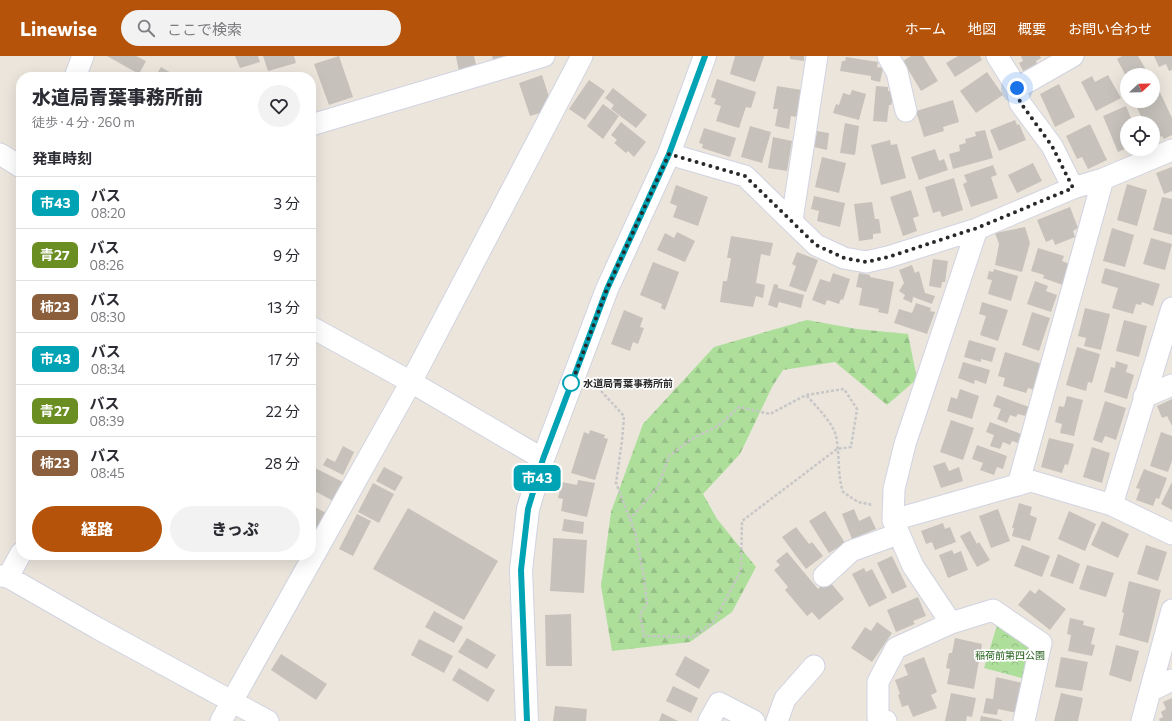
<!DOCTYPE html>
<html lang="ja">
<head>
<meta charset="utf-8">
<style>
  :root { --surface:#fff; --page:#f2f2f3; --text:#2b2b33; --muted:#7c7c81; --line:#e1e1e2; --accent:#b45309 }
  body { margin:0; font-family:Commissioner,"Noto Sans JP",sans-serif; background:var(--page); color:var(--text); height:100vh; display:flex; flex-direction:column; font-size:15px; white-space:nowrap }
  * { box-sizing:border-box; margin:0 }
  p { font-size:13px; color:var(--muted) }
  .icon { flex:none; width:22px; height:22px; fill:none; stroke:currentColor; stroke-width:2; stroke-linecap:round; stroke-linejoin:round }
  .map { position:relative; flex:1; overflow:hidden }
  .sheet { position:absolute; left:16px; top:16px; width:300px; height:488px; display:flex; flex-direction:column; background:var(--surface); border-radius:16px; box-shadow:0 4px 16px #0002 }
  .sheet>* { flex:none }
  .badge { padding:0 8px; border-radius:6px; font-size:14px; line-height:26px }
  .needle { width:26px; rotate:68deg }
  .tools { position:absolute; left:1120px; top:12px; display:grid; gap:8px }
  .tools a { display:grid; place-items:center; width:40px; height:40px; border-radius:50%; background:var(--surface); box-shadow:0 4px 16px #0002; font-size:20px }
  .you { position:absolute; width:20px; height:20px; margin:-10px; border:3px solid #fff; border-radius:50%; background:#1a73e8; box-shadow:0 0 0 6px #1a73e833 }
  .map>.badge { position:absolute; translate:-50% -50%; box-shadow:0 0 0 2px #fff }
  h2 { padding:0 16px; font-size:15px; line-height:36px }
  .round { display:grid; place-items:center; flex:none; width:42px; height:42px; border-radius:21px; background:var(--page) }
  .headline { display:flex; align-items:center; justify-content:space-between; height:68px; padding:0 16px }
  h1 { font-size:19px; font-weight:800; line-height:30px }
  .button { display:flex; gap:8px; margin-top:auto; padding:8px 16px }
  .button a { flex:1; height:46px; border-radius:24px; background:var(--accent); color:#fff; font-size:16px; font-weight:800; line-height:46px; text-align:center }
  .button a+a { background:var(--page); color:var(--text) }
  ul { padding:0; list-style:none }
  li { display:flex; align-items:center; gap:12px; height:52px; padding:0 16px; border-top:1px solid var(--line) }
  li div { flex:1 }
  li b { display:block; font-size:15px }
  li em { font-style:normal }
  li .badge { min-width:44px; font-weight:700; text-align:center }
  header { display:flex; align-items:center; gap:24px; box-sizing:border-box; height:56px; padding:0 20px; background:var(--accent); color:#fff }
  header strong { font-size:19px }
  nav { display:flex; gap:22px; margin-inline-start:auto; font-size:14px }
  .search { width:280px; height:36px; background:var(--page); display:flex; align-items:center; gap:10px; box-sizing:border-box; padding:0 14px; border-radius:22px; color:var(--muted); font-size:15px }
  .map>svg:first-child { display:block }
  .forest { fill:url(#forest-firs) }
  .park { fill:url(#park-crowns) }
  .building { fill:#c6c2bb }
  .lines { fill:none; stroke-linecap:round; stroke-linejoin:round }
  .minor-casing { stroke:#d1d3e1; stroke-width:23 }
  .tertiary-casing { stroke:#d1d3e1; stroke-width:24 }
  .path { stroke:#c7c7c7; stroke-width:2.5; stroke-dasharray:3 2; stroke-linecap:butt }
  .minor { stroke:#fff; stroke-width:21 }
  .tertiary { stroke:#fff; stroke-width:22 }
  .line-casing { stroke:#fff; stroke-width:9 }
  .line { stroke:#00a3b4; stroke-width:6 }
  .walk { stroke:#292929; stroke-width:4; stroke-dasharray:0 7.2 }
  .stop-dot { fill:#fff; stroke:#00a3b4; stroke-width:2 }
  .labels { text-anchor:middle; stroke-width:3.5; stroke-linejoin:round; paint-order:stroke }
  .stop-label { font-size:10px; font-weight:bold; fill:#292929; stroke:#fff; text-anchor:start }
  .park-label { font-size:10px; fill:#27621e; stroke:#fff }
</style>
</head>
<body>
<header>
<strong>Linewise</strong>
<div class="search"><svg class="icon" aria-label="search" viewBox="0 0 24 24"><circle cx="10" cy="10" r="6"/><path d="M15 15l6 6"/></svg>ここで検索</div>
<nav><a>ホーム</a><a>地図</a><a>概要</a><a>お問い合わせ</a></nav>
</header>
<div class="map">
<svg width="1172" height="665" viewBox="0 0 1172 665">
  <defs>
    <pattern id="forest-firs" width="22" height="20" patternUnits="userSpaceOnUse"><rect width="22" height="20" fill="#addf9b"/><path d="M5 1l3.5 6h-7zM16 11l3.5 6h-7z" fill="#95bf86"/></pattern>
    <pattern id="park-crowns" width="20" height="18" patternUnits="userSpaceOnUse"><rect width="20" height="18" fill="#addf9b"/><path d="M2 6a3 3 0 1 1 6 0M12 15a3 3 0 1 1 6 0" fill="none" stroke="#95bf86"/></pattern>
  </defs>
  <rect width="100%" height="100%" fill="#ebe5dc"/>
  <path class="forest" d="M807,264L857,273L908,278L917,323L887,349L835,306L783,314L772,331L740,398L703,438L717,463L756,511L732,556L690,586L612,595L601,530L611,456L643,368L714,291Z"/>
  <path class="park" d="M998,566L1032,590L1025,623L984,612Z"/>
  <path class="building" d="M107,0H136L146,5L139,18Z
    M235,0H258L260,6L240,12Z
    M263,0H294L296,7L268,15Z
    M339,0L353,41L329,49L314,8Z
    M456,0H474L477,13L459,16Z
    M492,0H515L494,7Z
    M735,0H764L755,26L730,18Z
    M790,0H804V5L790,3Z
    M911,0H923L938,25L921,35L903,5Z
    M958,0H980L982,4L955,21L946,7Z
    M1021,0H1040L1041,2L1036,5L1037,8L1023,15L1019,7L1023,5Z
    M1122,0H1138L1149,19H1127V22L1117,3Z
    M1154,0H1172V14L1169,15L1166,8L1159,11Z
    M846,1L878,6L877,11L883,12L880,26L871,24V20L840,15L842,5H845Z
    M161,11L178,21H155Z
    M987,16L1003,39L976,57L960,35Z
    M542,19L553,53L530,60L519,27Z
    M1108,19L1121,42L1096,55L1081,26L1092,20L1095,26Z
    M717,23L756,36L751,52L746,51L739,72L716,65L721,50L714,48L716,43L711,41Z
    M589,24L605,35L585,64L569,53Z
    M1059,28L1075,61L1055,71L1040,38Z
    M777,30L802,34L797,61L791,60L789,73L775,70L778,53H773Z
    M876,30L888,31V35H891V39H895L894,46H892L891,49H889L887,66L873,65Z
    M613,32L647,59L636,72L611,53L614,49L605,42Z
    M1158,32L1172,62V79L1164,83L1162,80L1153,84V67H1144L1134,45H1153V34Z
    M852,34L866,38L859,64L833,57L836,48L839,49L843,37L850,39Z
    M953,44L959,66L943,71L944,75L924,81L916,55Z
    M603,48L619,60L603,83L587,70Z
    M1126,50L1133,67H1127V92L1118,96L1103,60Z
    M1015,64L1017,69L1019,68L1026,84L999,95L990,74Z
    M621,66L646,86L634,101L628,95L626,97L614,87L617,84L611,79Z
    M845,67L859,70L855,99L840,97Z
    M1090,68L1107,104L1088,113L1082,101L1077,103L1066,80Z
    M750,70L771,76L762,107L741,101Z
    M704,72L736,82L730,101L702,92L703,88L699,87Z
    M985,74L993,102L953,113L949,98L960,95L959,89L966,87L965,83L976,80L975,76Z
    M817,75L829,77L827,94L814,91Z
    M773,81L792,85L787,115L768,112Z
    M890,84L891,89L897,88L906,122L881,129L871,89Z
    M935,93L939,105L944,103L948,114L919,124L911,101Z
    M822,101L846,107L839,137L815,131Z
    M1033,107L1042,125L1017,137L1008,119Z
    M993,109L997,119L991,121L998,142L971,151L963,128L967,126L964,119Z
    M1172,111V135L1164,138L1156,117Z
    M954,122L963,154L942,161L940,155L933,157L925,131Z
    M1127,128L1147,134L1137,170L1117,164Z
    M676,129L708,141L698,170L673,161L677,150L670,147Z
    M911,134L919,160L913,162L917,175L903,180L890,141Z
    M814,140L845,147L840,171L817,165L819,155L811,153Z
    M1162,141L1172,143V179L1153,174Z
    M872,146L875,163H879L881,177L873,178V183L859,185L854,148Z
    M1070,151L1078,172L1073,175L1075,181L1055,189L1053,183L1046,186L1037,164Z
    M1025,171L1030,187L1022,216L995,209L999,188L995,177Z
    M1112,172L1134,179L1125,211L1103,205Z
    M677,176L695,185L685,206L657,194L665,177L674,182Z
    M731,180L773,187L770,200L761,198L756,227L765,229L763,242L756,240L753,251L720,246L723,225H727L731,202H727Z
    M1151,182L1172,188L1165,214L1143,208Z
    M1038,192L1064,200L1062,205L1069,208L1063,229L1043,222L1044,219L1031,215Z
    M797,196L818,204L806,236L789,230L796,210L792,208Z
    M933,203L948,205L945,226H942L941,232L929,230Z
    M653,206L679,216L665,254L661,252L662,248L640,239Z
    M912,209L915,217L919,215L925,237L935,240L932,248L913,241L912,247L903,243L905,239L899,235L904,227L899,214Z
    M1105,212L1160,228L1153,250L1142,246L1141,249L1136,248L1133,258L1112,252L1118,232L1101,227Z
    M994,213L1018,220L1011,245L988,238L992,224L987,223L989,215L993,216Z
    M833,217L850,223L843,244L841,243L839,248L827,244L825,249L812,244L820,223L830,226Z
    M859,217L870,219V221L894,226L888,258L878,256L879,253L859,249L862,232L856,231Z
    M1035,225L1048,230L1046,235L1057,239L1051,256L1027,248Z
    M774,228L778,229V232L804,239L801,252L779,246L777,252L768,249Z
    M982,246L1008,254L998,285L980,279L986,260L979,258Z
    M916,247L931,252L930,255L935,256L927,278L894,267L899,253L912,257Z
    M1085,252L1110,258L1101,294L1084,290L1086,282L1078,280Z
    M624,254L643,262L640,271L644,272L638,288L633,286L630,295L611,288Z
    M1032,256L1050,262L1039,295L1022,289Z
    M1124,264L1147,270L1139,301L1116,295Z
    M969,284L996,292L992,306L981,303V306L964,301Z
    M1077,291L1100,298L1092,327L1088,326L1086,335L1066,329Z
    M1005,296L1042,308L1035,334L1028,332L1026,337L1003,330L1005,322L998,320Z
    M1116,305L1128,309L1126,316L1134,319L1127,343L1104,336L1111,311L1115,312Z
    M963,306L990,314L986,328L975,324L974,328L958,322Z
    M960,333L979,340L972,363L947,355L951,341L957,343Z
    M997,339L1029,351L1025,360L1018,358L1016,361L1010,359L1007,367L997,363L1001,353L993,350Z
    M1067,340L1083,344L1074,380L1060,377L1062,368L1055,366L1059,350L1064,351Z
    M1172,343V370L1167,360L1162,362L1157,350Z
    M1105,345L1126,352L1116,384L1105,380L1102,387L1093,384Z
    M951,364L974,372L963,404L940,396Z
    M990,366L1021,378L1018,387L1012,385L1010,389L1003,386L1000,393L990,390L994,379L986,376Z
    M590,374L605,379L604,382L608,383L595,424L571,417L584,376L589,378Z
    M1161,376L1172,380V405L1168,416L1150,410Z
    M1049,382L1074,388L1068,409L1065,408L1062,417L1041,411Z
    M977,389L1007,400L1003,413L997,411L994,419L980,414L983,407L972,403Z
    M343,390L354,396L343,419L323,409L327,402L335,406Z
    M1092,391L1110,397L1102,427L1083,421Z
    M945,406L949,415L959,411L963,425L941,432L933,410Z
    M311,410L347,428L337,447L311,433Z
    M384,411L403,421L395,435L376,425Z
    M1144,413L1167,422L1159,443L1156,442L1153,450L1136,444L1140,433L1136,432Z
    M578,424L595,427L587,461L561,455L563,443L558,442L562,426L577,429Z
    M1172,426V454L1161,448Z
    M373,427L394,438L379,467L358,456Z
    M1019,447L1032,451L1030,459L1037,462L1030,485L1012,480L1014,472H1012Z
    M311,449L328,458L316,480L311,477Z
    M408,452L498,505L464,564L373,513Z
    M854,453L859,465L870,460L876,473L852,483L842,458Z
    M998,453L1010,485L991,492L979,460Z
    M825,455L845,487L829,497L809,465Z
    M1069,455L1096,468L1085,495L1058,483Z
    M357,458L371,465L353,500L339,493Z
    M564,463L584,466L583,478L562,475Z
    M1102,465L1129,478L1118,502L1091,489Z
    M943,467L945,473L950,471L956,486L935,494L932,486L926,488L921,475Z
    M796,471L809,488L812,486L823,500L806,513L782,481Z
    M970,475L977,488L979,486L990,504L977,511L960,480Z
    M553,482L587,484L584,537L550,535Z
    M1022,489L1050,500L1042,521L1014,510Z
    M1146,489L1167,496L1158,525L1137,518Z
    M952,494L954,498L961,495L968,514L948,522L939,499Z
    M787,496L818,533L825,527L827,530L831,527L844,543L819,564L812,556L807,560L785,534L788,531L774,514L780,509L776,505Z
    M1058,498L1080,508L1073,528L1050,520Z
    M892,500L907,531L892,538L877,507Z
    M1087,509L1114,517L1106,541L1079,533Z
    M864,512L866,516L872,513L887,542L869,551L852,518Z
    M1129,525L1161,534L1148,587L1119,579L1124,557L1122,556Z
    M1039,533L1066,553L1050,574L1018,549L1030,534L1035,538Z
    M918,541L926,560L913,565L915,568L896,576L887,554Z
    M434,555L463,571L454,587L425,571Z
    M571,558L572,610H546L545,559Z
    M1070,562L1084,565L1083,569L1095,572L1091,588L1095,589L1092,600L1068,595L1071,579L1067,578Z
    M877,566L892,577L872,606L851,592L865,571L871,575Z
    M467,582L496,599L487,613L458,596Z
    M955,582L982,588L974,633L947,628L950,613L946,612L949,597H952Z
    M419,583L453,600L444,617L411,599Z
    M1116,589L1139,595L1131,626L1109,619Z
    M281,598L327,628L316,644L271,614Z
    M685,600L710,614L699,633L675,619Z
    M924,601L937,636L931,639L937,652L913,661L908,649L902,651L898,639L900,638L895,624L908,619L904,609Z
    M1061,601L1088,606L1082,635L1055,631Z
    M459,612L495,634L488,646L452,624Z
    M996,621L1023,627L1017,657L998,653L997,659L983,657L986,642L993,643Z
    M673,630L698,642L691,657L666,645Z
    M951,637L976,642L972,661L967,660L966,665H945Z
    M1061,637L1083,642L1078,665H1054Z
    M1172,642V665H1160L1159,663L1163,661L1161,656L1166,653L1163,646Z
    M555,650L587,653L586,665H553Z
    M662,657L678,665H659Z
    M981,660L1002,664V665H980Z"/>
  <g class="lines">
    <defs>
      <path id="minor" d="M888,0L897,16L906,55
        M997,0L1017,32L1020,47L1052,90L1073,132
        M75,21L83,0
        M1017,32L1073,0
        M311,69L544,0
        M0,98L21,111
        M669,98L745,120L816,189L844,202L866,206L888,201L977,173L1073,132L1103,123L1172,94
        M792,164L817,0
        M311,271L411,326L543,403
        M1144,341L1172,329
        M1018,429L1103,123
        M1112,449L1172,252
        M893,464L894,433L905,388L977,173
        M0,520L8,521L97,572L268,665
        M824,520L851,495L898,478
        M8,521L21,497
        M951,567L913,510L893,464L1031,425L1112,449L1172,478
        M1150,635L1172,624
        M221,665L411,326L582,0
        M709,665L719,647L754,665
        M777,665L785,643L814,610
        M886,665L878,661V626L896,592L951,567L993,554L1041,587L1024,665
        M1142,665L1172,554"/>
      <path id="tertiary" d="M527,665L521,514L528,453L543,403L607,233L669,98L705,0"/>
    </defs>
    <use href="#minor" class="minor-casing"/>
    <use href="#tertiary" class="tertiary-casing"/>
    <path class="path" d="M601,335L624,360L622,385L616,427L635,476L644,521L647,548L640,558L644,580L693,581L713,567L741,515L742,465L837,393L851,391L857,353L844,333L806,339L770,358L739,351L718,370L690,384L669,400L658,431L630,463
      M807,340C816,350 833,367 836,380C840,399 837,418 843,436L858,446L873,449"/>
    <use href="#minor" class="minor"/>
    <use href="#tertiary" class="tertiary"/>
  </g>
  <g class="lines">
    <defs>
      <path id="line" d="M527,665L521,514L528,453L543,403L607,233L669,98L705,0"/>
    </defs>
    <use href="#line" class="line-casing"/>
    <use href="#line" class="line"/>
    <path class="walk" d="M571,327L570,332L607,233L669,98L745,120L816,189L844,202L866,206L888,201L977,172L1073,132L1052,90L1020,46L1017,32"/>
  </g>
  <circle class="stop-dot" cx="571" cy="327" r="8"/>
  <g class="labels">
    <g class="stop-label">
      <text x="583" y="331">水道局青葉事務所前</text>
    </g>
    <g class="park-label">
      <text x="1010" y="603">稲荷前第四公園</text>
    </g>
  </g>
</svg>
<div class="tools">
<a><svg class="needle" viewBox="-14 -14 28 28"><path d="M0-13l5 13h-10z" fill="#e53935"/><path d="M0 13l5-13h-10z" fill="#7c7c81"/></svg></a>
<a><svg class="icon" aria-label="locate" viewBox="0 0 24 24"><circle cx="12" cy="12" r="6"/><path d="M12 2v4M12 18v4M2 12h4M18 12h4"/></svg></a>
</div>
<div class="you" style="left:1017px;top:32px"></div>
<b class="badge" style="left:537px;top:422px;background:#00a3b4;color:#fff">市43</b>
<section class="sheet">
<div class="headline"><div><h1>水道局青葉事務所前</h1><p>徒歩 · 4 分 · 260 m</p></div><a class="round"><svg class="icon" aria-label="heart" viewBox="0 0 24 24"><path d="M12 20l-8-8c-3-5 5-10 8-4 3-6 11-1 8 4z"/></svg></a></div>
<h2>発車時刻</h2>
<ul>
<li><span class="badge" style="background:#00a3b4;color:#fff">市43</span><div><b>バス</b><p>08:20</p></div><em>3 分</em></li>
<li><span class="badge" style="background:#6b8e23;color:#fff">青27</span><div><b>バス</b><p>08:26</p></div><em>9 分</em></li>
<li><span class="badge" style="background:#8b5e3c;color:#fff">柿23</span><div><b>バス</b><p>08:30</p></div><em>13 分</em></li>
<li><span class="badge" style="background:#00a3b4;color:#fff">市43</span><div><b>バス</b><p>08:34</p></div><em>17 分</em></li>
<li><span class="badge" style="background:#6b8e23;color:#fff">青27</span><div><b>バス</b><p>08:39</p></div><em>22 分</em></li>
<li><span class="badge" style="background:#8b5e3c;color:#fff">柿23</span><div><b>バス</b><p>08:45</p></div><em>28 分</em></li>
</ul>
<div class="button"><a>経路</a><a>きっぷ</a></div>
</section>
</div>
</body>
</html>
